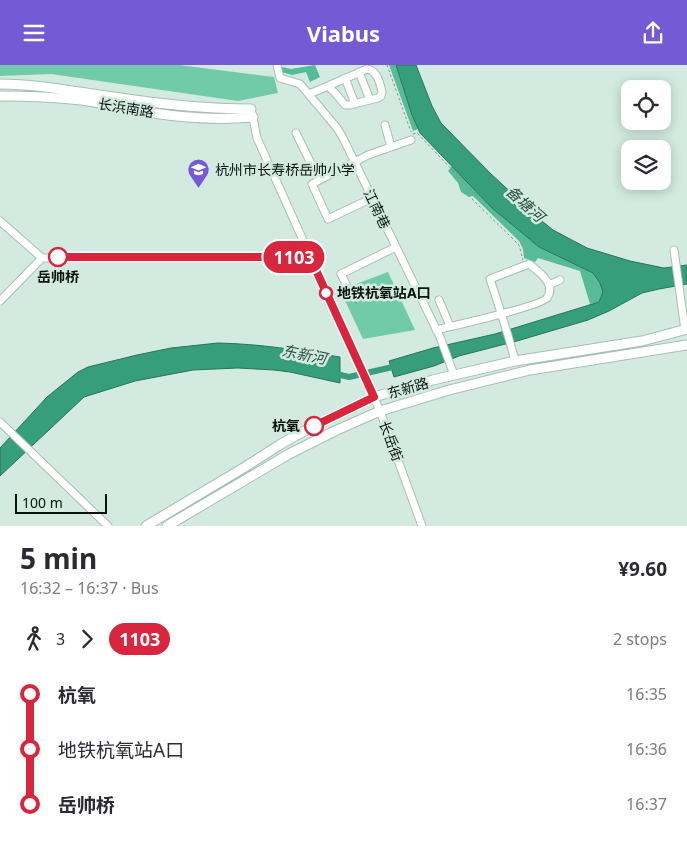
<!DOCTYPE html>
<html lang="en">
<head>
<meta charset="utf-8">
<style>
  :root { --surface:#fff; --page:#f7f7f7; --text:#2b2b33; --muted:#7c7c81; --accent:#745bd5 }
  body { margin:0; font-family:"Noto Sans","Noto Sans SC",sans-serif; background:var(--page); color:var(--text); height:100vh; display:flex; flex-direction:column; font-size:19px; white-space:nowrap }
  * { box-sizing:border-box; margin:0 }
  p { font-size:16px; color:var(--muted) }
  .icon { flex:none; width:28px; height:28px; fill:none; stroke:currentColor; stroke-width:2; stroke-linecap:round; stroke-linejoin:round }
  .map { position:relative; height:461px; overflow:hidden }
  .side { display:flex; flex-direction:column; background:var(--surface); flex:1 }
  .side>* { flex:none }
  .badge { padding:0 10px; border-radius:16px; font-size:18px; line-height:32px }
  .controls { position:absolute; left:621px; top:15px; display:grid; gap:10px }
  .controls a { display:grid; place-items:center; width:50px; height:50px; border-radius:10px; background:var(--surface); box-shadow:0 2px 12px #0003; font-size:25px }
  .scale { position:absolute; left:15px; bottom:12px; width:92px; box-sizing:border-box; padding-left:5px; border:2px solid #0b1310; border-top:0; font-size:14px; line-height:18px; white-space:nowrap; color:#0b1310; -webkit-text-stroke:4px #d2eadf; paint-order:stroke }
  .map>.badge { position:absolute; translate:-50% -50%; box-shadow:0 0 0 2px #fff }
  .legs { display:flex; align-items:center; gap:8px; height:55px; padding:0 20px; font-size:16px }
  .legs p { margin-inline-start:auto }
  .summary { display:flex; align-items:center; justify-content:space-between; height:85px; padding:0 20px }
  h1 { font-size:28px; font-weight:700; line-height:38px }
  ul { padding:0 20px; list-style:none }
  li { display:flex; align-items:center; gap:18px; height:55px; font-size:19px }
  li i { display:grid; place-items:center; width:8px; height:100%; margin:0 6px; background:currentColor }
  li i::after { content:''; width:12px; height:12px; margin:-6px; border:4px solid; border-radius:50%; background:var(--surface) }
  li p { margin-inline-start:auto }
  li:first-child i { background:linear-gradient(#0000 50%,currentColor 0) }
  li:last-child i { background:linear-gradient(currentColor 50%,#0000 0) }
  header { display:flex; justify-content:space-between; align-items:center; height:65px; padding:0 20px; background:var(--accent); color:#fff; font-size:22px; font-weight:700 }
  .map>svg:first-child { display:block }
  .green { fill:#71cba8 }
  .forest { fill:#57bb97 }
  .water { fill:#369e7b; stroke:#29745b }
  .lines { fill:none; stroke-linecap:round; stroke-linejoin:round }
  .canal { stroke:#369e7b; stroke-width:6 }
  .minor-casing { stroke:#a7bfb4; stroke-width:9 }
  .major-casing { stroke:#a7bfb4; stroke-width:11 }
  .path { stroke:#81928a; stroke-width:1; stroke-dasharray:2.5 2.5; stroke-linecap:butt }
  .minor { stroke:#fff; stroke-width:7 }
  .major { stroke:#fff; stroke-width:9 }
  .line-1-casing { stroke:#fff; stroke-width:11 }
  .line-1 { stroke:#d7263d; stroke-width:8 }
  .stop-1-dot { fill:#fff; stroke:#d7263d; stroke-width:2.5 }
  .labels { text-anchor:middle; stroke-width:5; stroke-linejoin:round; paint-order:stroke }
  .street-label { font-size:14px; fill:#0b1310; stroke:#d2eadf }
  .poi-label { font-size:14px; fill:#0b1310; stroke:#d2eadf; text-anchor:start }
  .stop-label { font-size:14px; font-weight:bold; fill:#0b1310; stroke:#d2eadf }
  .water-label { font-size:15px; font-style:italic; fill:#244f3f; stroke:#d2eadf }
</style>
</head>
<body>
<header><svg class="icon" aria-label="menu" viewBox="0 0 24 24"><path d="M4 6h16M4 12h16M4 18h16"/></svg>Viabus<svg class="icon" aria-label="share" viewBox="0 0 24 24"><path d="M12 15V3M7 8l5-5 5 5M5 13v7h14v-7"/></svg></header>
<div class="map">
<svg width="687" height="461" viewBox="0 0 687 461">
  <rect width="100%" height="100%" fill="#d2eadf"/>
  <path class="green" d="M0,0H179L274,12L278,28L238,36L51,9L0,11Z
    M388,207L415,265L363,274L340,225Z"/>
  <path class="forest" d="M315,0L320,12L310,17L306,7L292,10L281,7L282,2L291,4Z
    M389,0H396L412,50L418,64L413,66Z
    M452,101L492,143L539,182L593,208L600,218L603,227L599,237L590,239L580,206L538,193L535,197L524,193L523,184L519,176L473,131L469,132L461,127L458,118L448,106Z"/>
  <path class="water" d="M396,0H416L432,41L441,58L491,109L542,156L553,165L587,183L630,196L664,203L687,200V219L659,224L642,228L609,246L588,255L517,276L459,291L434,301L394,312L389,296L433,283L495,269L599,237L603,227L600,218L593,208L539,182L492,143L420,68L412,50Z
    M218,278C261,279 298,285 340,292V318L290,307L274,305L238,303L193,305L135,316L84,332L0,411V383L47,332L78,307L88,302L137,290L171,283Z"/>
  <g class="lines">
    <path class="canal" d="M332,308L349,312L397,301"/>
    <defs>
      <path id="minor" d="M277,0L280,13L300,19L337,63L342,71L440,272L454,310
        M359,7L370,35
        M345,13L355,39
        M309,29L328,21L336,29L345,40H349L378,33L381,31L382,27C380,18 377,5 367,4L328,21
        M252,48L257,73L380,346L422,461
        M385,60L391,82
        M296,68L319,115
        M372,133L328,154L312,119L368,90L411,75
        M0,156L42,193H310
        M674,185L685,265
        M346,219L341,209L396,182
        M549,220L560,215
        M439,235L450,261
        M0,236L42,193
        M436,265C453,261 541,241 547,233C557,219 538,206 529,199L490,214C499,241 508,268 515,296
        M0,357L108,461"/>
      <path id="major" d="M0,19C38,19 76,27 114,32C159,39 206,44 251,44
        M0,31C27,31 54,32 81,35C105,38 129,45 153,48C186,53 220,55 253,52
        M146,461L245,402L281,379L306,365L374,332L433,315L515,296L642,276L687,264
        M167,461L289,389L337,365L380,346L449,325L530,305L687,280"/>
    </defs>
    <use href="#minor" class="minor-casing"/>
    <use href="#major" class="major-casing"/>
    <path class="path" d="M387,0L411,67
      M413,69L417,68L476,130L472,134L514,175L519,180L523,195
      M348,224L355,238L387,224"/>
    <use href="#minor" class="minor"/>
    <use href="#major" class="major"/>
  </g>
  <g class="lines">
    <defs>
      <path id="line-1" d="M58,192H310L374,332L314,361"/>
    </defs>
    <use href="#line-1" class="line-1-casing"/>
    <use href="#line-1" class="line-1"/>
  </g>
  <defs>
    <symbol id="school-pin" viewBox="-11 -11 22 30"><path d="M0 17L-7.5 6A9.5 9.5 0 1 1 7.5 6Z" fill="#745bd5" stroke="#d2eadf"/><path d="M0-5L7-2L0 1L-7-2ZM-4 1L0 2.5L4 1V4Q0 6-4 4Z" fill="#fff"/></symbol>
  </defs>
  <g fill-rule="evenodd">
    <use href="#school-pin" x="186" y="92" width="25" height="34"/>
  </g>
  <g class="stop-1-dot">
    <circle cx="58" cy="192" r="9"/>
    <circle cx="326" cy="228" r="6"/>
    <circle cx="314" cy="361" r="9"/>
  </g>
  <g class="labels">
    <g class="street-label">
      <text transform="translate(126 43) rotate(9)" y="5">长浜南路</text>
      <text transform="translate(377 144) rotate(64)" y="5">江南巷</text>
      <text transform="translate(408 323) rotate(-16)" y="5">东新路</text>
      <text transform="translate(391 376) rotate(70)" y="5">长岳街</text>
    </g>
    <g class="poi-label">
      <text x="215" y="110">杭州市长寿桥岳帅小学</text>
    </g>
    <g class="stop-label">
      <text x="58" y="217">岳帅桥</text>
      <text x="337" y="233" text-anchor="start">地铁杭氧站A口</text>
      <text x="300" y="366" text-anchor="end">杭氧</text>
    </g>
    <g class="water-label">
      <text transform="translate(525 139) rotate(42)" y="5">备塘河</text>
      <text transform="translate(304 290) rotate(11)" y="5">东新河</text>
    </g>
  </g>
</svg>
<div class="controls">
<a><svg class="icon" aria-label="locate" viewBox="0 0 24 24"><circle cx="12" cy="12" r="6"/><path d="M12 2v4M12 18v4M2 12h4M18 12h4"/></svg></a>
<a><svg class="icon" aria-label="layers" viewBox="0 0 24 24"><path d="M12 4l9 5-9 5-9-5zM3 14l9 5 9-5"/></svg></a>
</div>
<div class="scale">100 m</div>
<b class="badge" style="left:294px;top:192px;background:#d7263d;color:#fff">1103</b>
</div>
<section class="side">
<div class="summary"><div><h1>5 min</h1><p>16:32 – 16:37 · Bus</p></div><b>¥9.60</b></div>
<div class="legs"><svg class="icon" aria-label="walk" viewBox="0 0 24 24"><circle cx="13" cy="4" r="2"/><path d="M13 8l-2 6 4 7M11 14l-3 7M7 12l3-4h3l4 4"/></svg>3<svg class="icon" aria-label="forward" viewBox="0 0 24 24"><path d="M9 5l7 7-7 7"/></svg><b class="badge" style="background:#d7263d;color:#fff">1103</b><p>2 stops</p></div>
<ul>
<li><i style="color:#d7263d"></i><b>杭氧</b><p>16:35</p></li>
<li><i style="color:#d7263d"></i><span>地铁杭氧站A口</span><p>16:36</p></li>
<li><i style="color:#d7263d"></i><b>岳帅桥</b><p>16:37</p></li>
</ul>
</section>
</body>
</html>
